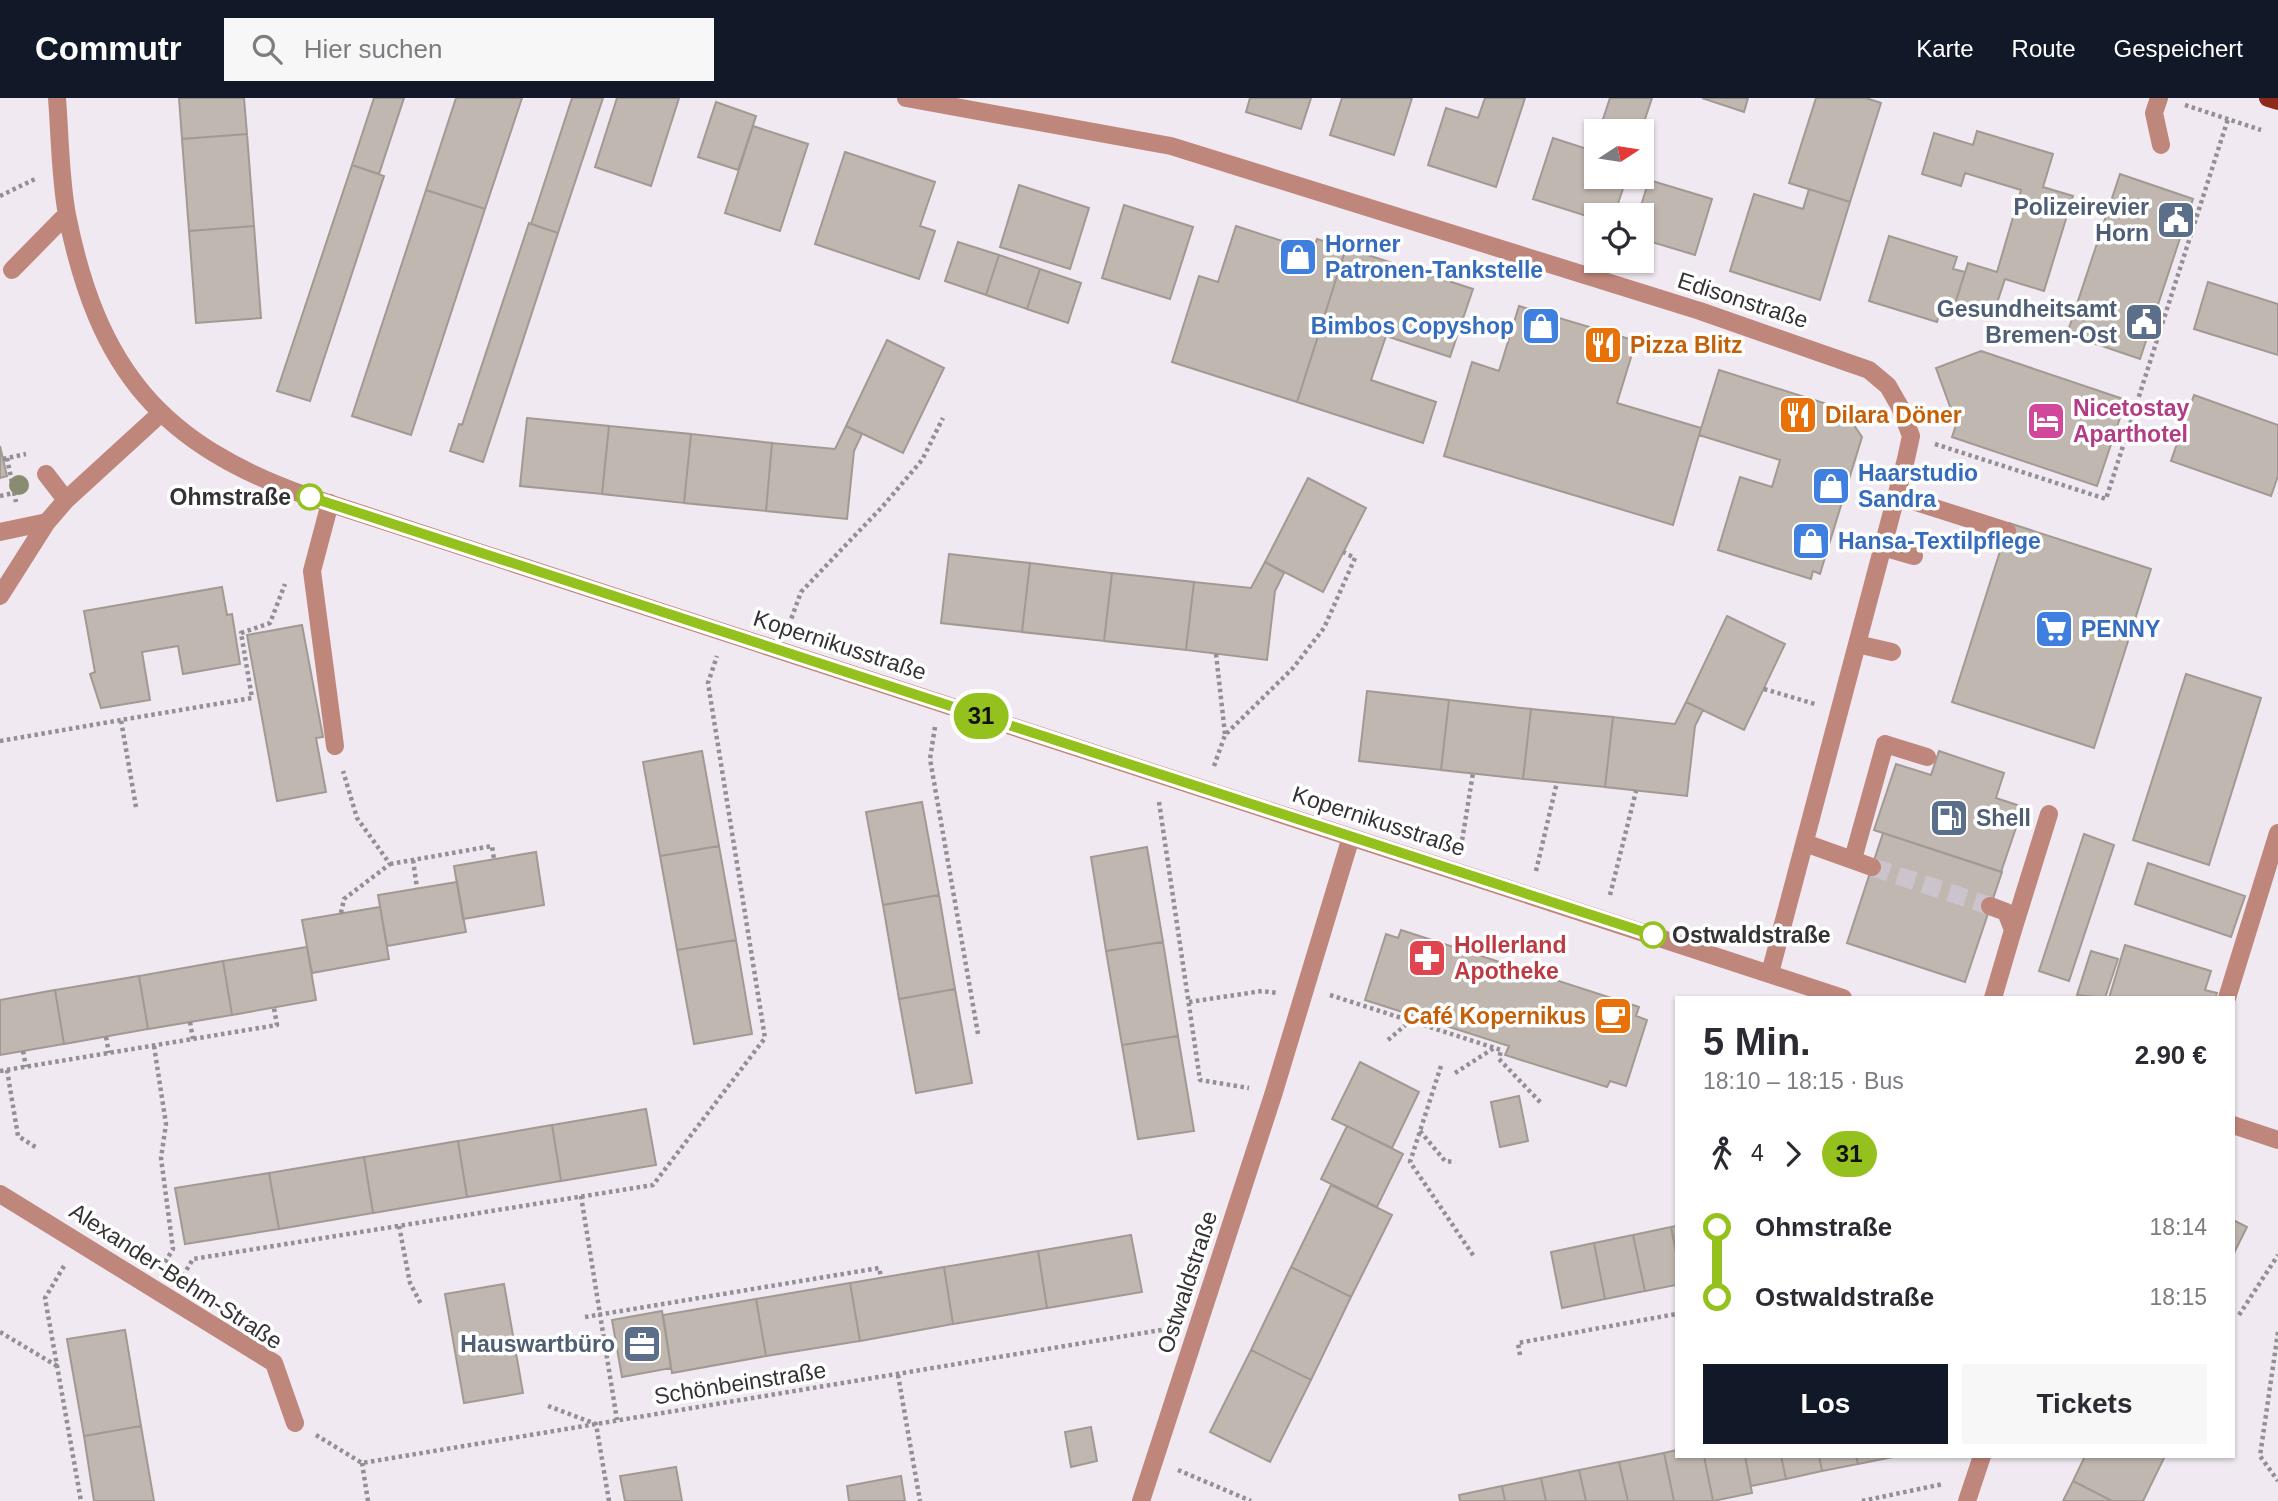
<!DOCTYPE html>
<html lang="de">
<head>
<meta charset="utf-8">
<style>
  :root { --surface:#fff; --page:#f7f7f7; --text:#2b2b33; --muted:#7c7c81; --accent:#111827 }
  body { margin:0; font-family:Arial,sans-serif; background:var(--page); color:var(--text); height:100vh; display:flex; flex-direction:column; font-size:26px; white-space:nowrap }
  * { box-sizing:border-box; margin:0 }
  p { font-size:23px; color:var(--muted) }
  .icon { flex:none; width:38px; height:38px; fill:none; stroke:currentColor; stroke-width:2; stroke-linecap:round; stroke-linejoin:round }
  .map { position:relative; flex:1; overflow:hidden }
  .sheet { position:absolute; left:1675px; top:898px; width:560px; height:462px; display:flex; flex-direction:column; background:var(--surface); border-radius:0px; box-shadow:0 2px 5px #0004 }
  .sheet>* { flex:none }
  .badge { padding:0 14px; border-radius:23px; font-size:24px; line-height:46px }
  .needle { width:46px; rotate:78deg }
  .controls { position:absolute; left:1584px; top:21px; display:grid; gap:14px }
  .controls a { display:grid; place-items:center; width:70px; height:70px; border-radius:0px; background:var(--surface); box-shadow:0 2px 5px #0004; font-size:35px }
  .map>.badge { position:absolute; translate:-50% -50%; box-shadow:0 0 0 4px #fff }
  .legs { display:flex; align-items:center; gap:10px; height:77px; padding:0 28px; font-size:23px }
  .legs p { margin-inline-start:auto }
  .overview { display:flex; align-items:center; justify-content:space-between; height:119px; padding:0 28px }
  h1 { font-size:38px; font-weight:700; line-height:52px }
  .button { display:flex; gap:14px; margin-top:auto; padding:14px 28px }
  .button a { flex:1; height:80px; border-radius:0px; background:var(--accent); color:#fff; font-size:28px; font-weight:700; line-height:80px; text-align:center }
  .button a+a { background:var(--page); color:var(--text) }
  ul { padding:0 28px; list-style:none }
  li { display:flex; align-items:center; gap:24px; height:70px; font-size:26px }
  li i { display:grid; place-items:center; width:10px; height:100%; margin:0 9px; background:currentColor }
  li i::after { content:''; width:18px; height:18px; margin:-9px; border:5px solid; border-radius:50%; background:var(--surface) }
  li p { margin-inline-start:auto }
  li:first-child i { background:linear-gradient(#0000 50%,currentColor 0) }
  li:last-child i { background:linear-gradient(currentColor 50%,#0000 0) }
  header { display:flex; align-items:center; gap:42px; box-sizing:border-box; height:98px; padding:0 35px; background:var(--accent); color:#fff }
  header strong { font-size:33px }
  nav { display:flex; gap:38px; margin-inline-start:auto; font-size:24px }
  .search { width:490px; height:63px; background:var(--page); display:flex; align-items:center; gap:18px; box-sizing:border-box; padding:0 24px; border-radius:0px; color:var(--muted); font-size:26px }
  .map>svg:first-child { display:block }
  .building { fill:#c0b7b0; stroke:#a29993; stroke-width:2 }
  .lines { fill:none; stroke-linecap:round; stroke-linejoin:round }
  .minor-tunnel { stroke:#cbc4cc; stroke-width:18; stroke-dasharray:18 9; stroke-linecap:butt }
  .path { stroke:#948f95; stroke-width:4.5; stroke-dasharray:3.5 3.5; stroke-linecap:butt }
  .minor { stroke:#bf867b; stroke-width:18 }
  .major { stroke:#8d2a1c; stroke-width:18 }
  .tree { fill:#888c71 }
  .line-1-casing { stroke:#fff; stroke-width:16 }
  .line-1 { stroke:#95c11f; stroke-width:10 }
  .stop-1-dot { fill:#fff; stroke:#95c11f; stroke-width:3.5 }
  .labels { text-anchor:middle; stroke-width:7; stroke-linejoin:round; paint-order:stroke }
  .service-label { font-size:23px; font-weight:bold; fill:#4e5e75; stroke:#fff; text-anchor:end }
  .shop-label { font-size:23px; font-weight:bold; fill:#366cbe; stroke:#fff; text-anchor:start }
  .street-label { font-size:23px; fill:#353236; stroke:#fff }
  .food-label { font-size:23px; font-weight:bold; fill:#c56008; stroke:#fff; text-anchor:start }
  .hotel-label { font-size:23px; font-weight:bold; fill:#b23c85; stroke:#fff; text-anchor:start }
  .stop-label { font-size:23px; font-weight:bold; fill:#353236; stroke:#fff; text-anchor:end }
  .health-label { font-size:23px; font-weight:bold; fill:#be3a42; stroke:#fff; text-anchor:start }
</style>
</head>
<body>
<header>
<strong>Commutr</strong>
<div class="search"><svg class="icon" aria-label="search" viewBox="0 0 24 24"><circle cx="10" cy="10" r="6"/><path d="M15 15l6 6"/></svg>Hier suchen</div>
<nav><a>Karte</a><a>Route</a><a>Gespeichert</a></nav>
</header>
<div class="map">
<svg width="2278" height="1403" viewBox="0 0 2278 1403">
  <rect width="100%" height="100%" fill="#f1e9f2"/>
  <path class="building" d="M179,0H244L247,36L182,41Z
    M374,0H404L379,76L352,67Z
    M456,0H522L485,111L426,92Z
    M572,0H603L558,135L531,126Z
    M617,0H679L651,88L595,69Z
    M1250,0H1311L1301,31L1246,14Z
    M1342,0H1412L1394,57L1330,37Z
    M1485,0H1525L1496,89L1428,67L1446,10L1478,20Z
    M1610,0H1652L1641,33H1599Z
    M1702,0H1748L1744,14Z
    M1816,0H1866L1881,5L1850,104L1789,85Z
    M716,4L756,18L738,72L698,59Z
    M753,28L808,46L780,133L725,115Z
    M1977,33L2053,56L2043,89L2073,98L2044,193L2005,181L1993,217L1955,206L1968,165L1997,174L2021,92L1965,75L1961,88L1922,76L1934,35L1973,47Z
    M247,36L254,128L189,133L182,41Z
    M1553,40L1593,53L1596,44V79H1627L1614,117H1596V121L1533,101Z
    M845,54L935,84L920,128L935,133L919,181L815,146Z
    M352,67L384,78L310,303L277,293Z
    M2120,76L2193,101L2140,261L2067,236Z
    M1649,82L1712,101L1695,157L1642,141V117H1638Z
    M1019,87L1089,110L1070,171L1000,149Z
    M1809,91L1850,104L1820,202L1730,173L1754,96L1803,111Z
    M426,92L485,111L411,337L352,318Z
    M1124,107L1193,129L1170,201L1102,180Z
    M529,125L558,135L483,364L450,353L459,326L462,327Z
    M254,128L261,220L196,225L189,133Z
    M1236,128L1313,153L1317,141L1346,150L1297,304L1172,264L1199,178L1218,184Z
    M1889,138L1957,159L1953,171L1965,174L1951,218L1940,214L1937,224L1869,203Z
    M958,144L999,157L986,197L945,183Z
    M1346,150L1473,191L1450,259L1386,238L1371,282L1436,304L1423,345L1297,304Z
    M999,157L1040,171L1027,211L986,197Z
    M1040,171L1081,185L1068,225L1027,211Z
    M2208,184L2278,206V257L2194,231Z
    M1519,208L1636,243L1617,305L1701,330L1673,427L1444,358L1472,264L1499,273Z
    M887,242L944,270L903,355L846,328Z
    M1981,253L2126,302L2097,388L1952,339L1958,321L1952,314L1936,270Z
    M1719,272L1843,311L1862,339L1820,476L1813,473L1811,481L1718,452L1740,379L1772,389L1780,362L1699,337Z
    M2194,297L2278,327V378L2271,398L2171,363Z
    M527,320L609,328L602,396L520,388Z
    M609,328L691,336L684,405L602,396Z
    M846,328L862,336L854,353L847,421L766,413L772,345L835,351Z
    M691,336L772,345L766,413L684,405Z
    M0,348L7,378L0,380Z
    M1308,380L1366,410L1323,494L1265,464Z
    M2009,425L2151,471L2094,650L1952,604Z
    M949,456L1030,465L1022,534L941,525Z
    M1265,464L1284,475L1275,493L1267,562L1186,552L1194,484L1251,490Z
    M1030,465L1112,475L1104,543L1022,534Z
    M1112,475L1194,484L1186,552L1104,543Z
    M222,489L227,517L232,516L240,566L183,576L178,548L142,554L150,602L101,610L90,576L95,574L84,513Z
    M1727,518L1785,546L1744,632L1686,604Z
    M302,527L323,639L316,640L326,694L277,703L247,537Z
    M2186,576L2261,600L2209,767L2133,742Z
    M1367,593L1449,602L1441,672L1359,663Z
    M1449,602L1531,611L1523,681L1441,672Z
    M1686,604L1703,612L1695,628L1687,698L1605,689L1613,619L1675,626Z
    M1531,611L1613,619L1605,689L1523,681Z
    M702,653L719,748L660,758L643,664Z
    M1939,653L2004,675L1996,700L2023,709L2001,774L1874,732L1896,666L1931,677Z
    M922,704L939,797L883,807L866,714Z
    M1883,735L2002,774L1965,884L1847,845Z
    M2084,736L2114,747L2069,883L2039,873Z
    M719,748L736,842L677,852L660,758Z
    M1147,749L1163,844L1106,853L1091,759Z
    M536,754L544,807L463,821L454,768Z
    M2148,765L2245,798L2231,839L2135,806Z
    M457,784L466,834L387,848L378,797Z
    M939,797L955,891L899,901L883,807Z
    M380,809L389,861L312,875L302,822Z
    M1401,832L1639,909L1636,918L1647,922L1626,988L1610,983L1607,989L1505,957L1509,948L1365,902L1386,836L1398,840Z
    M736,842L752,936L694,946L677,852Z
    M1163,844L1178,938L1122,947L1106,853Z
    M2125,847L2211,873L2205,892L2217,895L2215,900H2109Z
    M307,849L316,902L232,917L223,863Z
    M2091,853L2118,861L2105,900L2077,897Z
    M223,863L232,917L148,931L139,878Z
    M139,878L148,931L64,946L55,892Z
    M955,891L972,985L916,995L899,901Z
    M55,892L64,946L0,957V902Z
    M1178,938L1194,1033L1138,1041L1122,947Z
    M1360,964L1419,994L1392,1050L1332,1021Z
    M1519,998L1528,1043L1500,1049L1491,1004Z
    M646,1011L656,1067L561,1083L552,1027Z
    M552,1027L561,1083L467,1099L458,1043Z
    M1347,1028L1403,1056L1377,1109L1321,1081Z
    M458,1043L467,1099L373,1115L364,1059Z
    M364,1059L373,1115L279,1131L269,1075Z
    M269,1075L279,1131L185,1146L175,1090Z
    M1331,1087L1392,1117L1351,1199L1291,1169Z
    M2233,1122L2247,1129L2233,1157Z
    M1676,1128V1154L1671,1129Z
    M1671,1129L1676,1154V1187L1645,1193L1633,1137Z
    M1131,1137L1142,1194L1047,1210L1038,1153Z
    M1633,1137L1645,1193L1605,1201L1594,1145Z
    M1594,1145L1605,1201L1562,1210L1551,1154Z
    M1038,1153L1047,1210L953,1226L944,1169Z
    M944,1169L953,1226L860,1243L850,1185Z
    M1291,1169L1351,1199L1311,1282L1251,1252Z
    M850,1185L860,1243L766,1258L756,1201Z
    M504,1186L523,1295L464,1305L445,1196Z
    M756,1201L766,1258L672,1275L663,1217Z
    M662,1213L671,1270L622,1279L612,1222Z
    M125,1232L141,1328L84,1338L67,1241Z
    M1251,1252L1311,1282L1270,1364L1210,1334Z
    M141,1328L154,1403H94L84,1338Z
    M1091,1329L1097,1363L1071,1369L1065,1334Z
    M1676,1352V1358H1704L1713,1403H1674L1664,1355Z
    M1664,1355L1674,1403H1628L1619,1364Z
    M1704,1358H1745L1752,1395L1713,1403Z
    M1745,1358H1781L1786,1381L1751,1388Z
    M1781,1358H1819L1822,1373L1786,1381Z
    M1819,1358H1856L1858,1366L1822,1373Z
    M1856,1358H1893V1359L1858,1366Z
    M2085,1358H2165L2143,1403H2112L2073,1383Z
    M1619,1364L1628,1403H1586L1579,1372Z
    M676,1369L682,1403H625L620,1378Z
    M1579,1372L1586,1403H1546L1541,1380Z
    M901,1378L905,1403H849L847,1388Z
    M1541,1380L1546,1403H1505L1502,1388Z
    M2073,1383L2112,1403H2063Z
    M1502,1388L1505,1403H1460L1459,1397Z"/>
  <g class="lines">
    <path class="minor-tunnel" d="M1872,769L1990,808"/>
    <path class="path" d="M2185,7L2261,32
      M0,98L37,80
      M1935,346L2106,401L2228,21
      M7,360L16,404
      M3,361L26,356
      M0,398L14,395
      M789,527L801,494L883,408L922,362L943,320
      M1216,556L1225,636
      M1764,591L1815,606
      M935,629L930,661L978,936
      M0,643L121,622
      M1214,668L1225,637L1293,570L1324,530L1355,460L1343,454
      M1159,704L1200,982L1249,990
      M136,709L121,622L252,600L241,535L270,525L285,486
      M1461,749L1473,675
      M413,762L417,790
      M390,766L492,748L494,761
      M1536,773L1557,684
      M1610,797L1636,693
      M341,815L344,801L390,766L357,720L343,673
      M1330,897L1501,952L1499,961L1541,1005
      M1189,904L1262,893L1277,895
      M190,924L193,941
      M106,939L109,955
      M1388,942L1409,924
      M154,948L166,1026L161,1060L173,1151L164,1166
      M23,953L26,969
      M1441,968L1410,1064L1475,1160
      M7,972L18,1038L37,1050
      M0,973L277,927L274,910
      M1455,975L1494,950
      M1420,1033L1445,1063L1455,1064
      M581,1098L617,1322
      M399,1128L410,1185L421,1206
      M64,1168L45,1200L81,1403
      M183,1178L193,1161L653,1087L765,940L708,585L717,558
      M2239,1217L2278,1157
      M585,1219L879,1170L881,1179
      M0,1234L57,1268
      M2278,1234L2260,1358L2278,1383
      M1520,1257L1518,1245L1676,1216
      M898,1277L920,1403
      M548,1308L596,1326L609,1403
      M316,1337L362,1365L1167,1231
      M362,1365L368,1403
      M1178,1372L1251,1403
      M1862,1403L1943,1386"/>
    <path class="minor" d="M57,0C60,38 60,79 67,117C98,272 161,347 310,399L1843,900
      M906,0L1171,48L1700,213L1869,272L1888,288L1900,309L1911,338L1906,361L1770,875
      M2159,0L2154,15L2161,47
      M12,172L67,116
      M46,376L66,402
      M1897,398L2007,433
      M330,405L312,473L335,648
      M0,434L47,424
      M1883,449L1914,458
      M0,498L47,424L66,402L160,316
      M1857,546L1892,554
      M1805,745L1872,769
      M1853,761L1885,646L1927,659
      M1990,808L2006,814L2013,832L1993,900
      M2013,832L2049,716
      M2227,900L2278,735
      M2233,1027L2278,1042
      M0,1096L274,1265L295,1325
      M1141,1403L1274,994L1351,739
      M1967,1403L1982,1358"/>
    <path class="major" d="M2268,0L2278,3"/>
  </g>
  <circle class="tree" cx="19" cy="387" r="10"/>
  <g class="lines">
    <defs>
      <path id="line-1" d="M310,399L1653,837"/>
    </defs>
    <use href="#line-1" class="line-1-casing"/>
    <use href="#line-1" class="line-1"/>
  </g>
  <defs>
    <symbol id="civic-square" viewBox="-11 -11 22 22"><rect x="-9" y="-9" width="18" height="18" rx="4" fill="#5c6f8a" stroke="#fff"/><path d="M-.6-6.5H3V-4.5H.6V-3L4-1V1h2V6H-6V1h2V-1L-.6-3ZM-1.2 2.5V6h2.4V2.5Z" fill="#fff"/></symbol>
    <symbol id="shop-square" viewBox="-11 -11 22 22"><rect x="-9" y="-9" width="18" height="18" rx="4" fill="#3f7fe0" stroke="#fff"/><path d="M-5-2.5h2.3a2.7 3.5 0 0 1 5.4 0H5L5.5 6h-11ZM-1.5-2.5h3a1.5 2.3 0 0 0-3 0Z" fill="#fff"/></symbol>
    <symbol id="restaurant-square" viewBox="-11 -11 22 22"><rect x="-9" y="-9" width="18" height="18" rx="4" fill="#e8710a" stroke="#fff"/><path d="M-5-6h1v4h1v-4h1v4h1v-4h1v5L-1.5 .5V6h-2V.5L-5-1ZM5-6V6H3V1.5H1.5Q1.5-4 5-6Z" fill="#fff"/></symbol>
    <symbol id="hotel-square" viewBox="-11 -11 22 22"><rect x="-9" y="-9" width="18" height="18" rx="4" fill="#d1479c" stroke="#fff"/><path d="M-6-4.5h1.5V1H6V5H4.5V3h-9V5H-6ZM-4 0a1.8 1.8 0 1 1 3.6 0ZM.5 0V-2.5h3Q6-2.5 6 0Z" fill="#fff"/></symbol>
    <symbol id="supermarket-square" viewBox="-11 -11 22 22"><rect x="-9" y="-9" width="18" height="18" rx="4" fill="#3f7fe0" stroke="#fff"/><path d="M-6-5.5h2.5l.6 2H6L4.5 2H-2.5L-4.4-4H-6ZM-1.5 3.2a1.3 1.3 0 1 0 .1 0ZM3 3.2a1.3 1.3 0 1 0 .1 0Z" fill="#fff"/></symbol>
    <symbol id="fuel-square" viewBox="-11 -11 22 22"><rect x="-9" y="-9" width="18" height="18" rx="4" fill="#5c6f8a" stroke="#fff"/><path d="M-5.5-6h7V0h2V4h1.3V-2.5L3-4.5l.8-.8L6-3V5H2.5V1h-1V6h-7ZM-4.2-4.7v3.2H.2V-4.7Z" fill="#fff"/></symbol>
    <symbol id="pharmacy-square" viewBox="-11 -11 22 22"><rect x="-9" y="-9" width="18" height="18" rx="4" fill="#e0444e" stroke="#fff"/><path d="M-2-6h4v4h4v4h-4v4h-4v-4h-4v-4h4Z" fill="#fff"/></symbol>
    <symbol id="cafe-square" viewBox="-11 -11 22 22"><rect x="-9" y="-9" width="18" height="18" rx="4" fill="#e8710a" stroke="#fff"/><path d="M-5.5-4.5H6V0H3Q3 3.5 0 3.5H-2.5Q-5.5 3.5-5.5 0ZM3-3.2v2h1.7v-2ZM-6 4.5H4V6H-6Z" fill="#fff"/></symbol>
    <symbol id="office-square" viewBox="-11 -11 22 22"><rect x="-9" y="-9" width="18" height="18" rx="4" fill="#5c6f8a" stroke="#fff"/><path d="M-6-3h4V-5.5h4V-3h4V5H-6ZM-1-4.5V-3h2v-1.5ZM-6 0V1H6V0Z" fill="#fff"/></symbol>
  </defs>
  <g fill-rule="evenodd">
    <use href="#civic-square" x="2154" y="100" width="44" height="44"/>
    <use href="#shop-square" x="1276" y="137" width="44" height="44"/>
    <use href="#civic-square" x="2122" y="202" width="44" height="44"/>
    <use href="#shop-square" x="1519" y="206" width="44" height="44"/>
    <use href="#restaurant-square" x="1581" y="225" width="44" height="44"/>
    <use href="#restaurant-square" x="1776" y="295" width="44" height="44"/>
    <use href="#hotel-square" x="2024" y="301" width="44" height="44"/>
    <use href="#shop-square" x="1809" y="366" width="44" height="44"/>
    <use href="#shop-square" x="1789" y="421" width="44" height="44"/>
    <use href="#supermarket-square" x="2032" y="509" width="44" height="44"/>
    <use href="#fuel-square" x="1927" y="698" width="44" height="44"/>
    <use href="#pharmacy-square" x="1405" y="838" width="44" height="44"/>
    <use href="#cafe-square" x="1591" y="896" width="44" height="44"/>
    <use href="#office-square" x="620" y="1224" width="44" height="44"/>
  </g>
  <g class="stop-1-dot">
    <circle cx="310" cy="399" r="12"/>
    <circle cx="1653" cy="837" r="12"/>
  </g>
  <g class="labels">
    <g class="service-label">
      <text x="2149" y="117">Polizeirevier<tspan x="2149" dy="26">Horn</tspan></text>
      <text x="2117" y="219">Gesundheitsamt<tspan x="2117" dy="26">Bremen-Ost</tspan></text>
      <text x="1976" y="728" text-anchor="start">Shell</text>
      <text x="615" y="1254">Hauswartbüro</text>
    </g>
    <g class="shop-label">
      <text x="1325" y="154">Horner<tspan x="1325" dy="26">Patronen-Tankstelle</tspan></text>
      <text x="1514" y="236" text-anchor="end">Bimbos Copyshop</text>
      <text x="1858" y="383">Haarstudio<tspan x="1858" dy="26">Sandra</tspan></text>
      <text x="1838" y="451">Hansa-Textilpflege</text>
      <text x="2081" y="539">PENNY</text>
    </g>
    <g class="street-label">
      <text transform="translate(1743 202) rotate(18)" y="8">Edisonstraße</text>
      <text transform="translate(840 547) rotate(18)" y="8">Kopernikusstraße</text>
      <text transform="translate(1379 723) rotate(18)" y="8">Kopernikusstraße</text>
      <text transform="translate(176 1178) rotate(33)" y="8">Alexander-Behm-Straße</text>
      <text transform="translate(1187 1184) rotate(-72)" y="8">Ostwaldstraße</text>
      <text transform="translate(740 1285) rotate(-9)" y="8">Schönbeinstraße</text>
    </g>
    <g class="food-label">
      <text x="1630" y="255">Pizza Blitz</text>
      <text x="1825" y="325">Dilara Döner</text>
      <text x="1586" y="926" text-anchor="end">Café Kopernikus</text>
    </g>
    <g class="hotel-label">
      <text x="2073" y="318">Nicetostay<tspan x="2073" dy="26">Aparthotel</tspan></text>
    </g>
    <g class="stop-label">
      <text x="291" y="407">Ohmstraße</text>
      <text x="1672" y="845" text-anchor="start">Ostwaldstraße</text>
    </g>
    <g class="health-label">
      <text x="1454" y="855">Hollerland<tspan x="1454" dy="26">Apotheke</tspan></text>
    </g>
  </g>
</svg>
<div class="controls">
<a><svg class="needle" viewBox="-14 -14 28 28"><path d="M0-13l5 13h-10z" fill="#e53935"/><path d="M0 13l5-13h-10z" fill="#7c7c81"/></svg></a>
<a><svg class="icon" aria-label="locate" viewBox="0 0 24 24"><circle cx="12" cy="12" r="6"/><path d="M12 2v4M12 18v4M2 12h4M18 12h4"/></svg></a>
</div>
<b class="badge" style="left:981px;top:618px;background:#95c11f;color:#111">31</b>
<section class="sheet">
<div class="overview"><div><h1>5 Min.</h1><p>18:10 – 18:15 · Bus</p></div><b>2.90 €</b></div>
<div class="legs"><svg class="icon" aria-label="walk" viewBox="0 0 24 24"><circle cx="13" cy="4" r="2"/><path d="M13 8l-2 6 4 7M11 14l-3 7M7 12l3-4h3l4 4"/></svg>4<svg class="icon" aria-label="forward" viewBox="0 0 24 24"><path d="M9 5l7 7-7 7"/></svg><b class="badge" style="background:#95c11f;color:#111">31</b></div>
<ul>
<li><i style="color:#95c11f"></i><b>Ohmstraße</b><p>18:14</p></li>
<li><i style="color:#95c11f"></i><b>Ostwaldstraße</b><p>18:15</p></li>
</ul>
<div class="button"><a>Los</a><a>Tickets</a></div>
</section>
</div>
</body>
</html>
